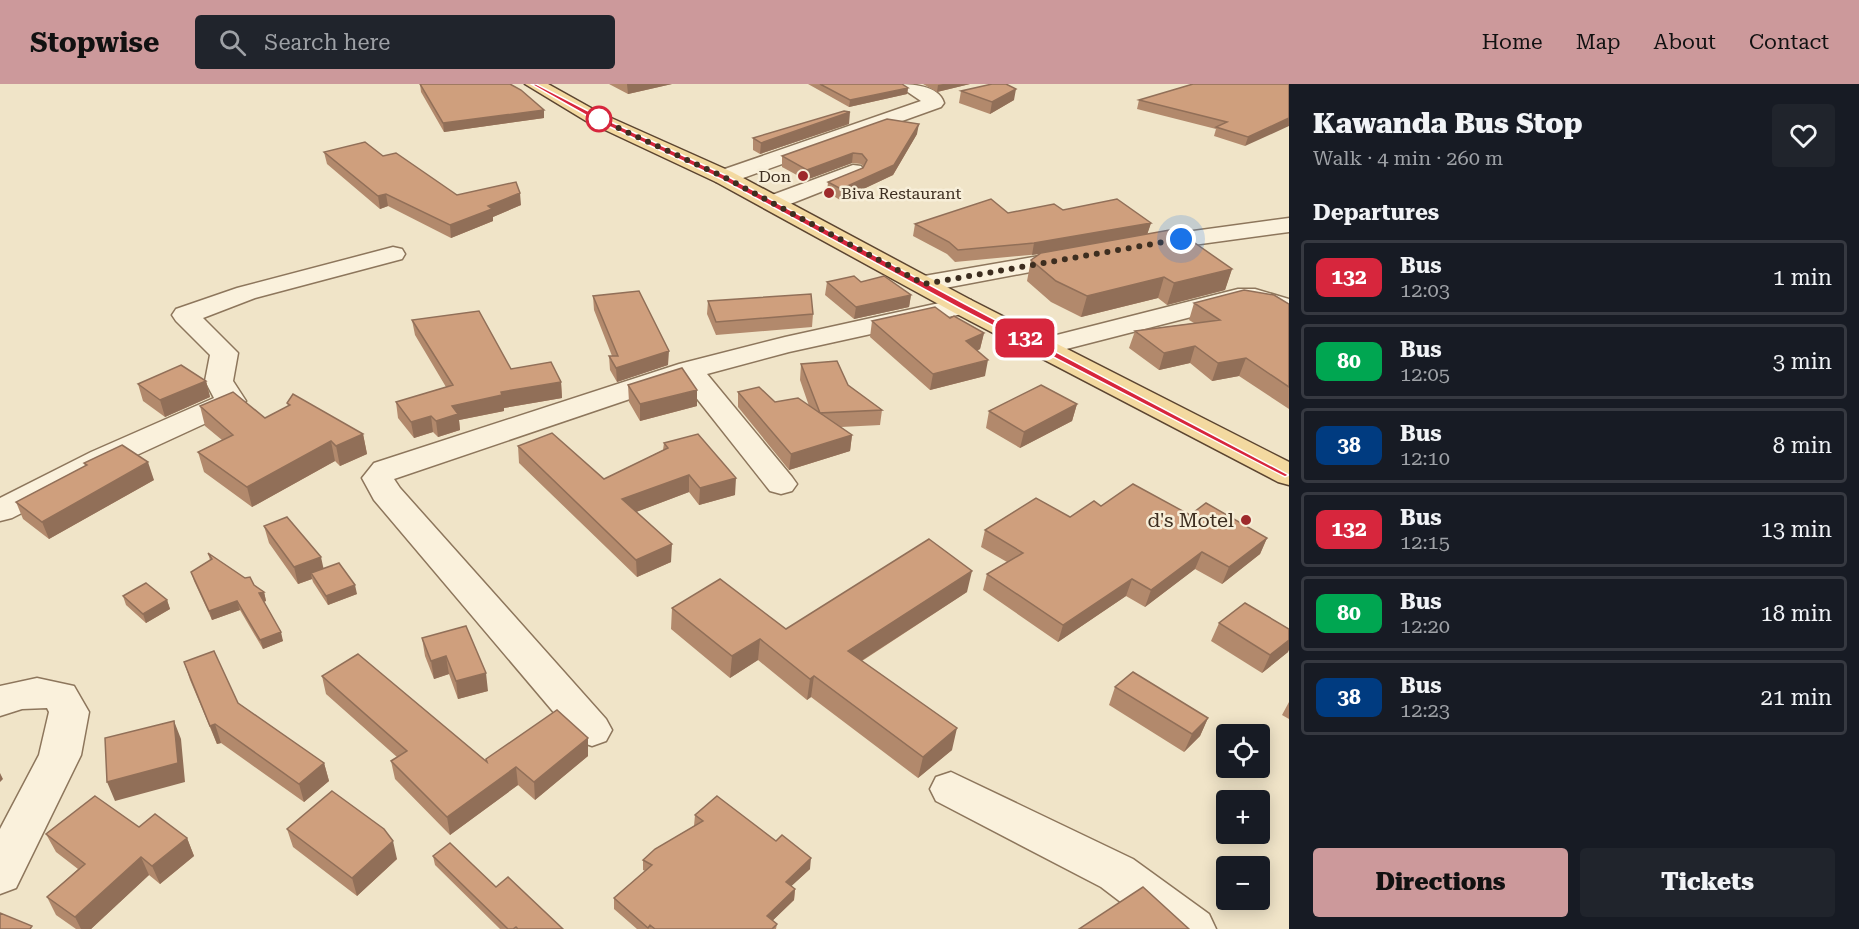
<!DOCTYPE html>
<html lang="en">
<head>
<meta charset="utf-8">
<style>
  :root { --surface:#171b24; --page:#20242c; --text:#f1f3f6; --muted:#9ea1a6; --line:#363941; --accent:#cc999b }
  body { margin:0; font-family:"Roboto Serif",serif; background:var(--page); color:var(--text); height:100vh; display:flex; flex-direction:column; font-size:22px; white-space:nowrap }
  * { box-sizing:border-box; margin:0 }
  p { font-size:20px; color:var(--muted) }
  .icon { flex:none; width:33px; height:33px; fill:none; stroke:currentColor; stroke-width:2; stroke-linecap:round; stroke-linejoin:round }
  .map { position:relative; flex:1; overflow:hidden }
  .side { display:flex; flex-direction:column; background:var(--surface); width:570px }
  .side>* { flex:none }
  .badge { padding:0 12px; border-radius:9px; font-size:21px; line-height:39px }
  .controls { position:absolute; left:1216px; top:640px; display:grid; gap:12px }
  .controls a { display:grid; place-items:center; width:54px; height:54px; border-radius:6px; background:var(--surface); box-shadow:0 3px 15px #0003; font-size:30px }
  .you { position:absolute; width:30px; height:30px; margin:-15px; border:4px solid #fff; border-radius:50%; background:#1a73e8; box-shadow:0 0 0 9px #1a73e833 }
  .map>.badge { position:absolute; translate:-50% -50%; box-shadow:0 0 0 3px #fff }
  h2 { padding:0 24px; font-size:22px; line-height:54px }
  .round { display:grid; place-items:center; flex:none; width:63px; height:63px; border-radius:6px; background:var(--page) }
  .head { display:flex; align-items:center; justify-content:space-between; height:102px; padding:0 24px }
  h1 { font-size:28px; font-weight:800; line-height:45px }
  .button { display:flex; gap:12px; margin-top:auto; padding:12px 24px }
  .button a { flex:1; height:69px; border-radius:6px; background:var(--accent); color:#111; font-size:24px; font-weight:800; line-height:69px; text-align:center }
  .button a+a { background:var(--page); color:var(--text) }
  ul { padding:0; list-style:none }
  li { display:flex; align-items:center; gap:18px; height:75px; margin:0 12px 9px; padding:0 12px; border:3px solid var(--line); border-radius:6px }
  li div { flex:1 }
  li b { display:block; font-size:22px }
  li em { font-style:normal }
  li .badge { min-width:66px; font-weight:700; text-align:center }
  header { display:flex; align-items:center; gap:36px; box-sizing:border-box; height:84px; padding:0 30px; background:var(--accent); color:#111 }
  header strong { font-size:28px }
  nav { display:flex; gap:33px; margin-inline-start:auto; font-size:21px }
  .search { width:420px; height:54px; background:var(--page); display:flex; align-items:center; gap:15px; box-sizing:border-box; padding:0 21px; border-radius:6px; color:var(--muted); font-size:22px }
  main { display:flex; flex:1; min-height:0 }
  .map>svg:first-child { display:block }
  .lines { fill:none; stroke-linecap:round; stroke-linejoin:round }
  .minor-casing { stroke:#8d765c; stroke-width:3 }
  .major-casing { stroke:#5b4430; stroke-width:3 }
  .minor { fill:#faf1dc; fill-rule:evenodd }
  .major { fill:#f3d9a0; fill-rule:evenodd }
  .wall { fill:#b2896c }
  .shaded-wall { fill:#916f58 }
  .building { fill:#cf9f7d; stroke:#916f58; stroke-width:1.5 }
  .line { fill:#d7263d; stroke:#fff; stroke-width:1.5 }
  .walk { stroke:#3d2e20; stroke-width:6; stroke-dasharray:0 10.8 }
  .stop-dot { fill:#fff; stroke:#d7263d; stroke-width:3 }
  .poi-dot { fill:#9e2a2b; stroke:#f7eed8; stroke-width:2 }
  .labels { text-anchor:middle; stroke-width:5; stroke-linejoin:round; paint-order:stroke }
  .far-poi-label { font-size:16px; fill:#3d2e20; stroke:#f7eed8; text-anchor:end }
  .poi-label { font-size:20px; fill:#3d2e20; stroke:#f7eed8; text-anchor:end }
</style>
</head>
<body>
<header>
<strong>Stopwise</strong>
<div class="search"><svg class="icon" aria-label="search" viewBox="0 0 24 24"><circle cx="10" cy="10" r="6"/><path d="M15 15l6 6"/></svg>Search here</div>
<nav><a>Home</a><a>Map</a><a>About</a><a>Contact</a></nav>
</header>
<main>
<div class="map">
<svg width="1289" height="845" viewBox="0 0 1289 845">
  <rect width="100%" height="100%" fill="#f0e4c8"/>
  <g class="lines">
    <defs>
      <path id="minor" d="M896,0C911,0 939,1 944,19L941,23L732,98H716L713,93L716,88L921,17Z
        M853,81L861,82L864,87L861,92L780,124H764L761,119L764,114Z
        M1289,134V148L1142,168L1133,166L1130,161L1133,156L1142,154Z
        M393,163L402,165L405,170L402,175L255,214L203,234L238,269L233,297L246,317L241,323L113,382L12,434L0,437V414L91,368L214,314L205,297L210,271L176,237L172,231L176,225L237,204Z
        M1074,166L1083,168L1086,173L1083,178L924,208L915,205L911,200L915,195L924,192Z
        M1238,205H1255L1289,215V231L1253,221H1238L1043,271L1033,269L1029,263L1033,257Z
        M962,214L971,216L975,222L971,228L789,268L707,290L792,393L797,400L792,407L781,410L770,407L683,297L394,395L400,404L606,635L612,646L606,657L592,662L578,657L374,416L362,394L374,379L679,280L785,253Z
        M37,594L74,602L89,628L81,671L16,804L0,810V745L39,671L49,628L47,624L22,625L0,632V602Z
        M951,688L1133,775L1209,830L1216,845H1156L1101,803L936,717L930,705L936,693Z"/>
      <path id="major" d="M525,0H548L600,29L732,88L971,216L1289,378V401L1278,398L953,228L716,98L586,37Z"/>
    </defs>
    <use href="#minor" class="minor-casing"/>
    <use href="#major" class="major-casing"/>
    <use href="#minor" class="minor"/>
    <use href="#major" class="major"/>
  </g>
  <path class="wall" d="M420,0L544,34L444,48L421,8Z
    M609,0H672L628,10Z
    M808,0H902L908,4L907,10L849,23Z
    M923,0H970L937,8Z
    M1289,0L1245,62L1214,52L1216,45L1137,25L1139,16Z
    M961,7L1014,16L990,30L959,19Z
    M849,40L760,70L753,66V54Z
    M917,50L893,91L840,116L827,108L828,98L863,84L864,83L861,80L852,79L806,96L782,83V72Z
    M324,68L383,72L457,111L521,121L493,133V137L451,154L388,122L380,125L327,80Z
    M1063,126L1151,139L1147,150L1232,185L1225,206L1167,221L1158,214L1081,233L1051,218L1027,197L1031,176L1040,170L955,178L947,170L913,152L915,140L1008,129Z
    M827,198H861L911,211L909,223L854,235L825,211Z
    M593,212L668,281L617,298L610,286L609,272H612L594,226Z
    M708,217L813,230L812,243L716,251L707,230Z
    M1194,219L1289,220V325L1239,292L1212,297L1190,279L1159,286L1129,264L1135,247L1194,239L1189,236Z
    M950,234L984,249L980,265L977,267L985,292L930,306L870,253L872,237Z
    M412,236L511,285L561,298L562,314L504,324V327L459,336L460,346L438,353L433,348L414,354L398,334L396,318L446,303L415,251Z
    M801,280L848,301L882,326L880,341L841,343L852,351L850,367L789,386L738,323V308L775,318L809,322L800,296Z
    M206,297L210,313L165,333L143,317L138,300Z
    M628,301L697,322L640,337L629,318Z
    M287,319L363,350L367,370L340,382L335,377L252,423L204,388L198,368L222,356L205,342L200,322L265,334L288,322Z
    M1077,320L1072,337L1020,364L986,344L989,327Z
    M664,359L735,411L699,421L689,408L636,428L671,478L637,493L519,379L518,362L604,395L663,366Z
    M84,379L154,396L49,455L23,435L16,418L85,382Z
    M1101,422L1190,431L1267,454L1260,470L1222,500L1195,485L1145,523L1126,512L1058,558L983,506L987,490L1007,478L981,463L985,446L1070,433Z
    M264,442L324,485L357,510L328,521L313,498L312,495L298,500L269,459Z
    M208,469L264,508L266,517L264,518L283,557L263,565L240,526L212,536L194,497L191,488L210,476Z
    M967,508L862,577L952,666L918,694L811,613L807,616L758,576L730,594L671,545L672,524L786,545Z
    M123,512L167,516L170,525L146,539L126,521Z
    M1219,539L1288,568L1262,589L1211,557Z
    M422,554L488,607L458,615L449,590L434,595L425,572Z
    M184,578L238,619L324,679L329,697L304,718L221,659L217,660L190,596Z
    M322,592L486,678L588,654V672L535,716L518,701L450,751L395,695L391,677L397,673L326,610Z
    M1115,603L1208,634L1200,652L1184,668L1109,621Z
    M1289,618V635L1282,631Z
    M695,731L810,785L791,802L795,805L794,816L772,837L777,840L776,845H637L614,825V814L645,787L643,786V776L694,742Z
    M139,743L187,754L194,772L160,800L149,791L91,845H76L56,831L47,813L78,785L56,768L46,750Z
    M287,745L397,775L357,812L293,763Z
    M433,772L496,803L563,845H500L435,781Z"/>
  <path class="shaded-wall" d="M627,0H672L628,10Z
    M943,0H970L937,8L938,1Z
    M908,4L907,10L849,23L850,16Z
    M1016,5L1014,16L990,30L992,18Z
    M544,26V34L444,48L443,39Z
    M850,28L849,40L760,70L761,59Z
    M1289,34V42L1245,62L1248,53Z
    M919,40L917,50L893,91L840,116L841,105Z
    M853,69L852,79L806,96L807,86Z
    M520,109L521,121L493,133V137L451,154L450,141L488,122Z
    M386,110L388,122L380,125L378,112Z
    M1151,139L1147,151L1032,171L1034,159Z
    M1232,185L1225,206L1167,221L1174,199Z
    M1164,193L1158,214L1081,233L1087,212Z
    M911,211L909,223L854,235L856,223Z
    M984,249L980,265L963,273L966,257Z
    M1195,262L1190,279L1159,286L1164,269Z
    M669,267L668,281L617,298L616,284Z
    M1246,274L1239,292L1212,297L1218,279Z
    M988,276L985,292L930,306L933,290Z
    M206,297L210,313L165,333L160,316Z
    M561,298L562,314L504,324V327L459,336L460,346L438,353L436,337L452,322L501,308Z
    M697,306V322L640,337V320Z
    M1077,320L1072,337L1020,364L1024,348Z
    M431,332L433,348L414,354L411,338Z
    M363,350L367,370L340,382L336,362Z
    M852,351L850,367L789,386L791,370Z
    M331,357L335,377L252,423L247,403Z
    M148,378L154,396L49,455L42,438Z
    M689,391V408L623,433L622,415Z
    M736,394L735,411L699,421L700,404Z
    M1267,454L1260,470L1222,500L1229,483Z
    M672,460L671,478L637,493L636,476Z
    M1202,468L1195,485L1145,523L1151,506Z
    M321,473L325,491L311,489L312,495L298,500L294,483Z
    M972,487L967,508L844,588L848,567Z
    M1132,495L1126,512L1058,558L1063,541Z
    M355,501L357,510L328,521L326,512Z
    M264,508L266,517L261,518L259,509Z
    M167,516L170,525L146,539L143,530Z
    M237,517L240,526L212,536L209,527Z
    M281,548L283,557L263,565L260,556Z
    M760,555L758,576L730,594L732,572Z
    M1289,556V566L1288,568L1262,589L1270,571Z
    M446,572L449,590L434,595L431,577Z
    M486,589L488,607L458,615L456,597Z
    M814,592L811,613L807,616L810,595Z
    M1208,634L1200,652L1184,668L1192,650Z
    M174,637L181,655L185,698L115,717L107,698Z
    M215,640L221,659L217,660L210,642Z
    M957,644L952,666L918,694L923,673Z
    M588,654V672L535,716L534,698Z
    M324,679L329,697L304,718L299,700Z
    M516,683L518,701L450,751L447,733Z
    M0,689L3,695L0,698Z
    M187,754L194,772L160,800L152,782Z
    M393,757L397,775L357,812L352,794Z
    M141,773L149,791L91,845H81L75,833Z
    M811,774L810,785L785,808L786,798Z
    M795,805L794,816L766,843L767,832Z"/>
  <path class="building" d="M420,0H510L521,6L544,26L443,39Z
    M820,0H902L908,4L850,16Z
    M992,0H1006L1016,5L992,18L961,7Z
    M1193,0H1289V34L1248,53L1216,43L1227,38L1139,16Z
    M844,27L850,28L761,59L753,54Z
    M887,35L919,40L894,81L841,105L828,98L863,84L867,76L862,70L853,69L807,86L782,72Z
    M365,58L383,72L396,69L457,111L516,98L520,109L488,122L492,125L450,141L386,110L378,112L324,68Z
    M991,115L1008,129L1054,120L1063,126L1117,115L1151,139L1034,159L958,166L949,158L915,140Z
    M1175,145L1232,185L1174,199L1164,193L1087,212L1056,197L1031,176L1041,169Z
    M854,192L861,198L884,192L911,211L856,223L827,198Z
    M1244,206L1274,211L1289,220V303L1246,274L1218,279L1195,262L1164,269L1135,247L1220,236L1194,219Z
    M639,207L669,267L616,284L609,272H618L593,212Z
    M811,210L813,230L716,238L708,217Z
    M935,223L950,234L954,232L984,249L966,257L988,276L933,290L872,237Z
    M479,227L511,285L551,278L561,298L501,308L502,311L452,322L458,330L436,337L431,332L411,338L396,318L453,301L412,236Z
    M837,277L848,301L882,326L820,329L852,351L791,370L738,308L759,303L775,318L798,314L820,329L801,280Z
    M181,281L206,297L160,316L138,300Z
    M682,284L697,306L640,320L628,301Z
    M1041,301L1077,320L1024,348L989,327Z
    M233,308L265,334L290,321L287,319L293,310L363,350L336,362L331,357L247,403L198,368L233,351L200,322Z
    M552,349L604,395L668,364L664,359L698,350L736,394L700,404L689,391L622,415L672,460L636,476L518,362Z
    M122,361L148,378L42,438L16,418L87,381L84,379Z
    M1133,400L1190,431L1206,419L1267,454L1229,483L1202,468L1151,506L1132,495L1063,541L987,490L1023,469L985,446L1036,414L1070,433L1094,417L1101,422Z
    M287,433L321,473L294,483L264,442Z
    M929,455L972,487L848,567L957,644L923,673L814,592L810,595L760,555L732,572L672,524L720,495L786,545Z
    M208,469L245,494L250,493L254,501L264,508L259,509L281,548L260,556L237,517L209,527L191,488L212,475Z
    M339,479L355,501L326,512L311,489Z
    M146,499L167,516L143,530L123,512Z
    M1245,519L1289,545V556L1270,571L1219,539Z
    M466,542L486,589L456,597L446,572L431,577L422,554Z
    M214,567L238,619L324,679L299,700L215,640L210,642L184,578Z
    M358,570L487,678L486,675L557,626L588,654L534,698L516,683L447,733L391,677L407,667L322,592Z
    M1133,588L1208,634L1192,650L1115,603Z
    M174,637L178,679L107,698L105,654Z
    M332,707L384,745L393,757L352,794L287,745Z
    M95,712L139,743L155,730L187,754L152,782L141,773L75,833L47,813L85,780L46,750Z
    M717,712L776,757L782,751L811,774L786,798L795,805L767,832L777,840L772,845H655L650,841L648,844L614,814L652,781L643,776L655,765L703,737L695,731Z
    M450,759L496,803L508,793L563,845H518L516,843L513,845H508L433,772Z
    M1143,803L1189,845H1079Z
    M0,829L32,842L30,845H0Z"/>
  <path class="line" d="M531,0H536L596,31L727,92L965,220L1289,391L1285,393L959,224L721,95L591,34Z"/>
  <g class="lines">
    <path class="walk" d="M599,35L724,93L924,200L1181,155"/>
  </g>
  <circle class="stop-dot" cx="599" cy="35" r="12"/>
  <g class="poi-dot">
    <circle cx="803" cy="92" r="6"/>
    <circle cx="829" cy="109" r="6"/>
    <circle cx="1246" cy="436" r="6"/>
  </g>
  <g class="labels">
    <g class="far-poi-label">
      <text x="791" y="98">Don</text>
      <text x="841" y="115" text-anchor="start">Biva Restaurant</text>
    </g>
    <g class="poi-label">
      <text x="1234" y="443">d's Motel</text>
    </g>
  </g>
</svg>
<div class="controls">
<a><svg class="icon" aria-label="locate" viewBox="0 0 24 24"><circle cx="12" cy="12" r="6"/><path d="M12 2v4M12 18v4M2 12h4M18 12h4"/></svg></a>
<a>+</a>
<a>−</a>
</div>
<div class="you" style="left:1181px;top:155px"></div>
<b class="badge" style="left:1025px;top:254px;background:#d7263d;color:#fff">132</b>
</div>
<section class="side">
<div class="head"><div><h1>Kawanda Bus Stop</h1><p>Walk · 4 min · 260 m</p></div><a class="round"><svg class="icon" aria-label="heart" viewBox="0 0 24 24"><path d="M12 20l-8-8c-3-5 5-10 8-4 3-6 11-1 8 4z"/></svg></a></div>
<h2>Departures</h2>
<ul>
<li><span class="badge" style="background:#d7263d;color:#fff">132</span><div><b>Bus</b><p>12:03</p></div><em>1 min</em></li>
<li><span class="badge" style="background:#00a651;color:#fff">80</span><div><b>Bus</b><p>12:05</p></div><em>3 min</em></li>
<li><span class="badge" style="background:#003b80;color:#fff">38</span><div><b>Bus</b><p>12:10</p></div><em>8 min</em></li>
<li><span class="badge" style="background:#d7263d;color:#fff">132</span><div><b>Bus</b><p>12:15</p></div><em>13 min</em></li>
<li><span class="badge" style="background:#00a651;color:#fff">80</span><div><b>Bus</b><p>12:20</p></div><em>18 min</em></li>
<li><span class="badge" style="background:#003b80;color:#fff">38</span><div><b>Bus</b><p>12:23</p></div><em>21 min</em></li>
</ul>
<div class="button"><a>Directions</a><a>Tickets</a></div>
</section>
</main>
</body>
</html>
